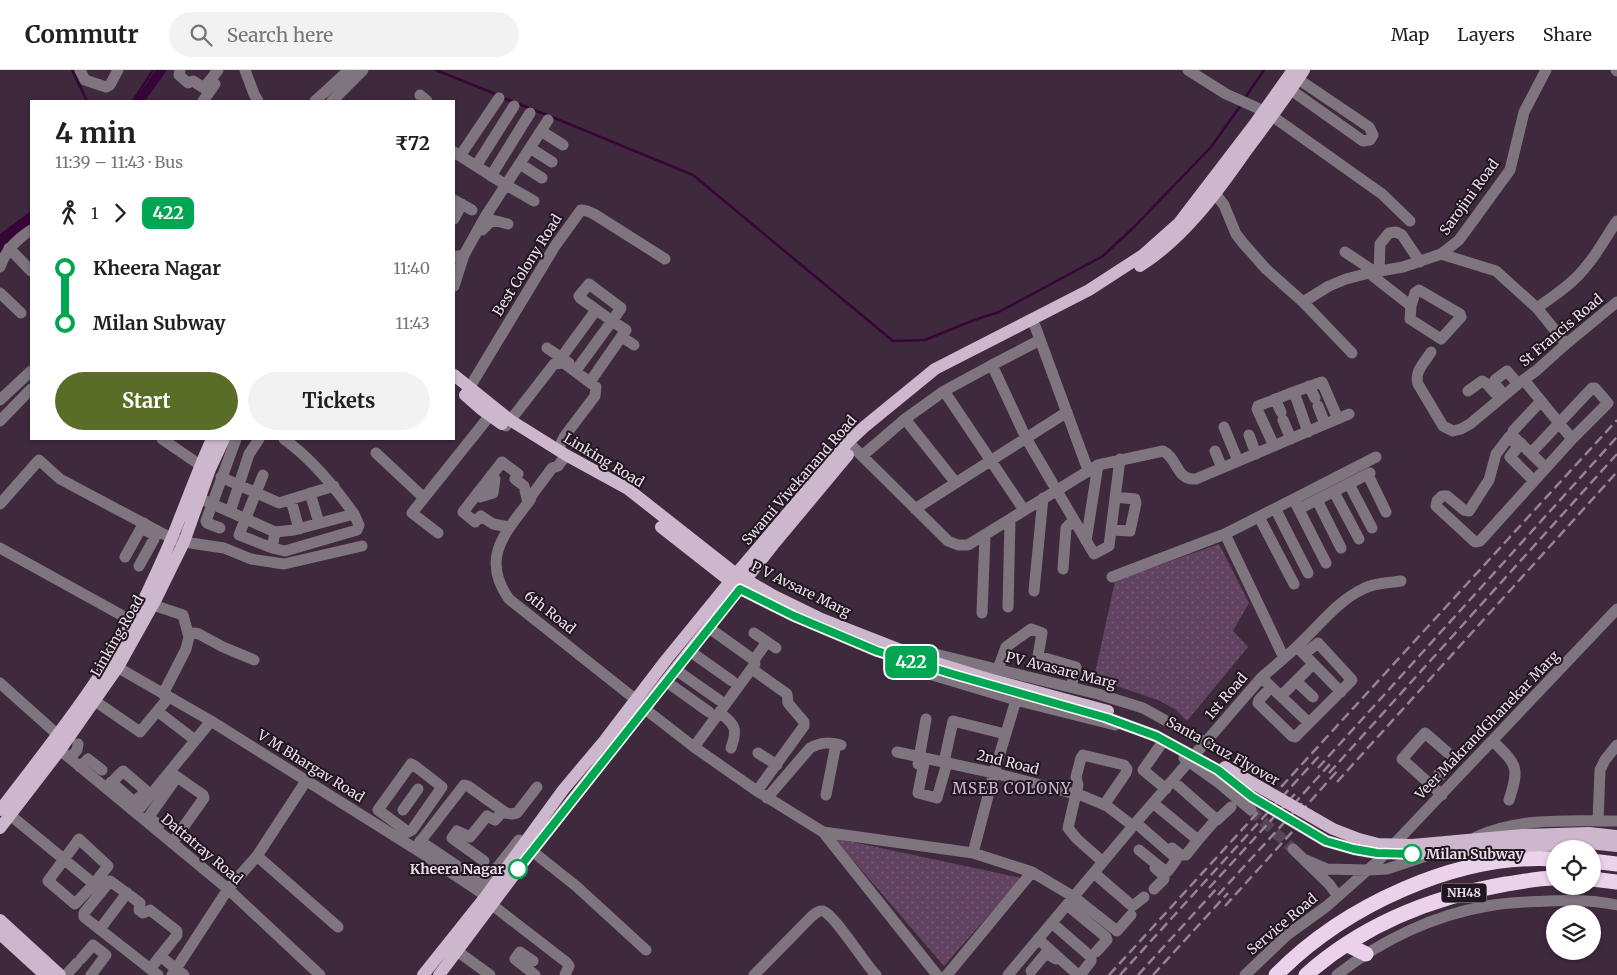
<!DOCTYPE html>
<html lang="en">
<head>
<meta charset="utf-8">
<style>
  :root { --surface:#fff; --page:#f2f2f2; --text:#202124; --muted:#757577; --line:#e0e0e0; --accent:#5a6d27 }
  body { margin:0; font-family:Merriweather,serif; background:var(--page); color:var(--text); height:100vh; display:flex; flex-direction:column; font-size:19px; white-space:nowrap }
  * { box-sizing:border-box; margin:0 }
  p { font-size:16px; color:var(--muted) }
  .icon { flex:none; width:28px; height:28px; fill:none; stroke:currentColor; stroke-width:2; stroke-linecap:round; stroke-linejoin:round }
  .map { position:relative; flex:1; overflow:hidden }
  .drawer { position:absolute; left:30px; top:30px; width:425px; height:340px; display:flex; flex-direction:column; background:var(--surface); border-radius:0px; box-shadow:0 1px 4px #0004 }
  .drawer>* { flex:none }
  .badge { padding:0 10px; border-radius:8px; font-size:18px; line-height:32px }
  .controls { position:absolute; left:1546px; top:770px; display:grid; gap:10px }
  .controls a { display:grid; place-items:center; width:55px; height:55px; border-radius:50%; background:var(--surface); box-shadow:0 1px 4px #0004; font-size:25px }
  .map>.badge { position:absolute; translate:-50% -50%; box-shadow:0 0 0 2px #fff }
  .legs { display:flex; align-items:center; gap:8px; height:55px; padding:0 25px; font-size:16px }
  .legs p { margin-inline-start:auto }
  .head { display:flex; align-items:center; justify-content:space-between; height:85px; padding:0 25px }
  h1 { font-size:28px; font-weight:700; line-height:38px }
  .action { display:flex; gap:10px; margin-top:auto; padding:10px 25px }
  .action a { flex:1; height:58px; border-radius:30px; background:var(--accent); color:#fff; font-size:20px; font-weight:700; line-height:58px; text-align:center }
  .action a+a { background:var(--page); color:var(--text) }
  ul { padding:0 25px; list-style:none }
  li { display:flex; align-items:center; gap:18px; height:55px; font-size:19px }
  li i { display:grid; place-items:center; width:8px; height:100%; margin:0 6px; background:currentColor }
  li i::after { content:''; width:12px; height:12px; margin:-6px; border:4px solid; border-radius:50%; background:var(--surface) }
  li p { margin-inline-start:auto }
  li:first-child i { background:linear-gradient(#0000 50%,currentColor 0) }
  li:last-child i { background:linear-gradient(currentColor 50%,#0000 0) }
  header { display:flex; align-items:center; gap:30px; box-sizing:border-box; height:70px; padding:0 25px; background:var(--surface); border-bottom:1px solid var(--line) }
  header strong { font-size:24px }
  nav { display:flex; gap:28px; margin-inline-start:auto; font-size:18px }
  .search { width:350px; height:45px; background:var(--page); display:flex; align-items:center; gap:12px; box-sizing:border-box; padding:0 18px; border-radius:28px; color:var(--muted); font-size:19px }
  .map>svg:first-child { display:block }
  .park { fill:url(#park-dots) }
  .water { fill:#370437 }
  .lines { fill:none; stroke-linecap:round; stroke-linejoin:round }
  .stream { stroke:#370437; stroke-width:2.5 }
  .minor-tunnel { stroke:#584457; stroke-width:11; stroke-dasharray:11 5.5; stroke-linecap:butt }
  .minor { stroke:#7f757f; stroke-width:11 }
  .major { stroke:#cdb7cc; stroke-width:12 }
  .highway { stroke:#ecd1eb; stroke-width:15 }
  .rail { stroke:#958394; stroke-width:2.5; stroke-dasharray:10 5; stroke-linecap:butt }
  .major-bridge { stroke:#cdb7cc; stroke-width:12 }
  .line-1-casing { stroke:#fff; stroke-width:11 }
  .line-1 { stroke:#00a651; stroke-width:8 }
  .stop-1-dot { fill:#fff; stroke:#00a651; stroke-width:2.5 }
  .labels { text-anchor:middle; stroke-width:4; stroke-linejoin:round; paint-order:stroke }
  .shield { fill:#1f161f; stroke:#aea2ae; stroke-width:1 }
  .shield-label { font-size:12px; font-weight:bold; fill:#ecdeeb }
  .street-label { font-size:14px; fill:#ecdeeb; stroke:#1f161f }
  .stop-label { font-size:14px; font-weight:bold; fill:#ecdeeb; stroke:#1f161f; text-anchor:start }
  .neighbourhood-label { font-size:15px; letter-spacing:1px; fill:#d1b7d0; stroke:#1f161f }
</style>
</head>
<body>
<header>
<strong>Commutr</strong>
<div class="search"><svg class="icon" aria-label="search" viewBox="0 0 24 24"><circle cx="10" cy="10" r="6"/><path d="M15 15l6 6"/></svg>Search here</div>
<nav><a>Map</a><a>Layers</a><a>Share</a></nav>
</header>
<div class="map">
<svg width="1617" height="905" viewBox="0 0 1617 905">
  <defs>
    <pattern id="park-dots" width="8" height="8" patternUnits="userSpaceOnUse" patternTransform="scale(1.25)"><rect width="8" height="8" fill="#614260"/><path d="M2 2h.1M6 6h.1" fill="none" stroke="#785d77" stroke-width="1.8" stroke-linecap="round"/></pattern>
  </defs>
  <rect width="100%" height="100%" fill="#3e293d"/>
  <path class="park" d="M1219,474L1249,533L1233,561L1248,577L1187,651L1176,640L1160,631L1094,608L1115,511Z
    M834,768L1021,808L944,896Z"/>
  <path class="water" d="M156,0H167L145,31H134Z
    M31,141V155C21,163 3,173 0,185V164Z"/>
  <g class="lines">
    <path class="stream" d="M72,0L87,31
      M436,0L498,25
      M503,28L547,45
      M1245,28L1264,0
      M133,31L153,0
      M552,47L693,105L893,271L925,270L974,250L999,242L1103,186L1134,157L1211,77L1241,35"/>
    <path class="minor-tunnel" d="M1251,740L1293,779"/>
    <path class="minor" d="M80,0L85,10L106,17L110,15L118,0
      M180,0L179,5L188,13L193,11L204,18L218,0
      M245,0L254,24L258,31
      M1188,0L1226,24L1264,41
      M1616,0L1617,1
      M1291,20L1363,71L1370,70L1373,65L1369,57L1298,9
      M420,25L427,31
      M203,31L215,14
      M315,31L349,0
      M332,31L363,0
      M1272,46L1382,124L1410,151
      M541,61L563,75
      M530,78L552,92
      M454,82L506,115L534,131
      M460,86L499,28
      M520,94L542,108
      M476,96L514,36
      M491,106L530,43
      M1210,117L1224,135L1236,164L1243,173L1266,199L1303,232L1352,283
      M454,130L472,140
      M454,149L462,134
      M482,160L492,150L508,154
      M9,178L31,201
      M1345,182L1375,202
      M1441,184L1496,201L1537,238L1566,274
      M454,187L464,185L485,147L548,50
      M0,197C6,180 16,170 31,160
      M1379,202L1380,174L1389,163L1396,162L1402,165L1420,192
      M1369,203L1411,236L1415,223L1419,220L1460,244L1461,247L1441,269L1410,249L1411,236
      M589,214L621,238L612,251L580,228L579,226Z
      M454,216L464,185
      M0,223L21,243
      M1303,232L1329,216L1346,209L1369,203L1403,197L1441,184L1459,170L1510,100L1524,42L1546,0
      M1537,238C1555,225 1574,213 1588,194C1599,181 1607,165 1617,151
      M1035,256L1088,400
      M622,267L634,275
      M547,278L569,293
      M1431,282C1425,292 1414,301 1418,314L1443,356L1453,361L1461,359L1470,354L1518,314L1537,300L1566,274L1617,232
      M561,288L596,240
      M992,295L1040,270
      M577,299L612,251L626,260L592,309
      M1309,316L1315,328
      M944,321L1024,440
      M1468,321L1482,311L1487,314L1495,323
      M1294,322L1322,312L1338,349
      M465,325L555,176L581,140L587,141L594,144L665,189
      M1504,325L1495,314V310L1507,301L1518,314
      M1275,329L1281,342
      M0,330L31,301
      M1541,331L1513,361L1512,365L1546,398
      M1318,336L1325,354
      M905,349L956,413
      M1283,350L1291,369
      M0,351L31,319
      M506,356L554,294L564,293L596,317L595,326L564,367L558,380
      M1224,357L1238,391
      M1249,365L1256,384
      M162,369L200,395L209,399
      M848,372L948,471L958,475H968L1098,395L1163,381C1178,388 1176,411 1196,409L1349,344
      M1521,373L1510,387L1534,411
      M1274,376L1257,339L1258,336L1294,322L1308,362
      M1518,376L1509,367L1496,384L1489,410L1469,441L1464,440L1447,426H1442L1437,431L1436,436L1475,472L1480,471L1572,369L1524,310
      M1215,381L1222,398
      M376,383L423,427
      M1531,383L1592,318H1595L1608,333L1572,369
      M566,385L558,396L552,398L532,425L530,430C505,463 480,488 509,529L635,629
      M862,386L905,349L944,321L992,295L1026,368L1094,484L1109,476L1120,389
      M263,405L239,465L272,478
      M1368,405L1386,442
      M221,407L279,433L334,416
      M1349,414L1372,458
      M1334,422L1359,469
      M310,423L319,453
      M480,427L493,423L495,409
      M199,428L275,462L294,460L354,444C334,416 312,389 284,369
      M291,430L299,459
      M1317,430L1341,478
      M0,434L39,390L60,409L171,468L184,472L224,478L251,489L284,494L362,476
      M1296,434L1326,493
      M915,439L1067,342
      M1299,439L1370,403
      M230,442L249,384L259,369
      M1278,444L1308,503
      M1259,447L1294,514
      M509,457L493,454L481,446L475,452L463,442L502,392L518,404L515,409L524,416L528,433
      M220,458L207,453L206,451L236,369
      M1112,460L1130,461L1136,433L1135,429L1115,427
      M275,462L272,478L285,481L357,460L359,455L354,444
      M438,463L412,443L495,339
      M1225,464L1376,387
      M1086,471L1098,395
      M0,478L132,551
      M125,487L144,453
      M139,496L154,469V465L143,459
      M1063,499L1066,458L1074,450
      M1034,521L1043,428
      M153,535L183,545L189,567L186,579L163,624
      M1008,537L1010,450
      M982,543L985,466
      M188,562L199,564L223,577L254,590
      M754,563L776,578
      M1299,579L1341,622
      M901,580L927,582L1098,624L1143,638L1206,673
      M691,582L732,611
      M899,588L919,601L1016,630L1115,655
      M1284,588C1310,568 1334,532 1363,519C1373,513 1389,513 1401,511
      M754,590L767,572
      M110,593L211,651L414,778L492,830
      M752,599L787,624L788,633L804,652V656L757,721
      M998,599L1006,577L1031,559L1042,563L1038,586L1076,597L1071,617
      M676,600L719,630
      M1296,611L1313,627
      M667,612L709,642
      M1266,612L1309,653
      M0,613L58,665L60,680L228,819L320,905
      M1271,617L1259,630L1258,633L1292,666L1295,667L1352,610L1318,573L1304,584
      M1281,626L1313,594
      M95,631L140,662L169,627
      M645,639L694,677L757,721L823,762L937,905
      M720,643C735,654 738,659 731,678
      M161,644L195,670
      M1493,671C1517,695 1520,697 1509,730
      M1162,673L1143,700L1166,719
      M694,677L755,594L754,590L709,558
      M897,682L994,703L1083,726L1107,736L1133,756
      M758,683L777,695
      M70,688L77,680L78,674
      M925,688L918,723L937,728L947,693
      M1184,688L1219,713L1251,740
      M944,692L953,651L1005,664
      M411,694L415,696L442,717L412,760L408,762L378,740Z
      M918,694L926,649
      M80,697L88,689L102,700
      M170,702L203,725L204,728L172,773
      M1173,711L1217,750L1231,737
      M111,712L134,732L146,721
      M1431,715L1441,705L1439,703L1443,700L1444,701L1455,689L1425,663L1402,689L1442,725
      M106,718L123,701L151,725
      M826,725L836,674
      M767,728L810,678C821,672 829,672 841,675
      M1153,733L1198,770L1212,754
      M403,740L418,719
      M136,743L211,651
      M10,745L94,814
      M1598,751L1600,700L1605,690L1617,675
      M1136,753L1175,787L1176,790L1168,801H1165L1139,780
      M159,755L150,748V745L177,707
      M823,762L973,783L1032,802L1074,827L1117,861L1131,845
      M1476,767C1520,747 1570,751 1617,751
      M79,769L108,796L94,814L75,834L48,811Z
      M420,771L484,814L519,770
      M416,777L464,715L468,716L506,743L512,744L517,743L537,717
      M1172,778L1181,785H1186L1198,770
      M1293,779L1329,814L1338,826
      M532,781L576,816L646,880
      M973,783L994,703L1016,630
      M257,786L338,857
      M1306,790L1327,799L1368,800L1387,799L1426,786
      M484,791L452,768L457,761L470,767L487,746L495,750L503,741
      M1103,792L1077,769L1068,758L1078,715L1076,707L1081,688L1083,685L1124,695L1127,699L1126,703L1104,735
      M1094,803L1131,835H1134L1144,827
      M1154,819L1164,809V806L1155,798
      M491,834L566,892L569,896L565,905
      M1067,835L1106,867L1107,870L1096,882
      M100,859L127,823
      M1038,869L1077,904H1081L1091,891V887L1052,853
      M457,881L490,905
      M160,886L184,905
      M81,889L93,875L106,885L91,905
      M533,891L520,882L515,889L535,905
      M150,899L177,865V861L150,840L143,843L139,840L140,833L110,811L84,843V847L158,905
      M1031,901L1046,883L1056,889
      M66,905L77,893
      M172,905L228,819L257,786L306,711
      M754,905L812,846C815,844 818,840 823,841C834,844 865,894 876,905
      M947,905L1032,802
      M1008,905L1133,756L1261,608L1284,588L1225,464L1112,507
      M1245,905L1287,865L1327,836L1379,790L1617,539
      M1337,905C1380,871 1433,845 1488,836C1508,832 1529,832 1549,831C1572,830 1594,830 1617,835"/>
    <path class="major" d="M1140,196C1184,168 1216,124 1246,81C1266,54 1286,28 1304,0
      M454,305L510,350L566,385L628,419L736,504L774,526L819,548L901,580L914,586L982,607L1108,641
      M465,325L481,339L502,354
      M661,457L740,519L794,546L877,581L907,590
      M0,740C53,671 109,602 147,523C158,499 170,474 179,450C190,423 200,395 212,369
      M0,758L60,680L118,597L156,529L184,472L210,399L224,369
      M1523,765L1589,763L1617,766
      M1525,776L1589,773L1617,776
      M0,850L60,905
      M0,864L45,905
      M423,905L486,826L563,720L605,670L666,590L736,504L848,372L864,357L935,299L1089,220L1143,185L1179,153L1254,55L1293,0
      M439,905L532,781L773,475L848,385"/>
    <path class="highway" d="M1592,791L1617,794
      M1592,809L1617,812
      M1346,874L1366,884
      M1276,905C1344,836 1457,783 1555,789
      M1306,905C1362,855 1432,827 1506,814C1522,812 1538,808 1555,808"/>
    <path class="rail" d="M1318,698L1617,367
      M1329,703L1617,384
      M1337,712L1617,402
      M1293,735L1330,694
      M1300,743L1338,700
      M1209,818L1295,724
      M1218,825L1302,733
      M1225,836L1312,740
      M1109,905L1617,350
      M1120,905L1321,684
      M1138,905L1219,816
      M1153,905L1228,823"/>
    <path class="major-bridge" d="M1107,648L1156,666L1218,700L1252,727L1326,771L1354,779L1377,783L1412,784L1525,776
      M1225,697L1333,759L1359,769L1378,774L1412,775L1523,765"/>
  </g>
  <g class="lines">
    <defs>
      <path id="line-1" d="M518,799L740,519L794,546L877,581L956,605L1107,648L1156,666L1218,700L1252,727L1326,771L1354,779L1377,783L1412,784"/>
    </defs>
    <use href="#line-1" class="line-1-casing"/>
    <use href="#line-1" class="line-1"/>
  </g>
  <g class="stop-1-dot">
    <circle cx="1412" cy="784" r="9"/>
    <circle cx="518" cy="799" r="9"/>
  </g>
  <g class="labels">
    <rect class="shield" x="1441.5" y="813.5" width="45" height="19" rx="4"/>
    <g class="shield-label">
      <text x="1464" y="827">NH48</text>
    </g>
    <g class="street-label">
      <text transform="translate(1469 127) rotate(-54)" y="5">Sarojini Road</text>
      <text transform="translate(527 195) rotate(-58)" y="5">Best Colony Road</text>
      <text transform="translate(1561 260) rotate(-40)" y="5">St Francis Road</text>
      <text transform="translate(604 390) rotate(31)" y="5">Linking Road</text>
      <text transform="translate(799 410) rotate(-49)" y="5">Swami Vivekanand Road</text>
      <text transform="translate(801 519) rotate(26)" y="5">P V Avsare Marg</text>
      <text transform="translate(550 542) rotate(38)" y="5">6th Road</text>
      <text transform="translate(117 566) rotate(-60)" y="5">Linking Road</text>
      <text transform="translate(1061 600) rotate(14)" y="5">PV Avasare Marg</text>
      <text transform="translate(1226 626) rotate(-49)" y="5">1st Road</text>
      <text transform="translate(1487 655) rotate(-46)" y="5">Veer MakrandGhanekar Marg</text>
      <text transform="translate(1223 681) rotate(29)" y="5">Santa Cruz Flyover</text>
      <text transform="translate(1008 692) rotate(14)" y="5">2nd Road</text>
      <text transform="translate(311 696) rotate(32)" y="5">V M Bhargav Road</text>
      <text transform="translate(202 779) rotate(40)" y="5">Dattatray Road</text>
      <text transform="translate(1282 854) rotate(-40)" y="5">Service Road</text>
    </g>
    <g class="stop-label">
      <text x="1426" y="789">Milan Subway</text>
      <text x="504" y="804" text-anchor="end">Kheera Nagar</text>
    </g>
    <g class="neighbourhood-label">
      <text x="1012" y="724">MSEB COLONY</text>
    </g>
  </g>
</svg>
<div class="controls">
<a><svg class="icon" aria-label="locate" viewBox="0 0 24 24"><circle cx="12" cy="12" r="6"/><path d="M12 2v4M12 18v4M2 12h4M18 12h4"/></svg></a>
<a><svg class="icon" aria-label="layers" viewBox="0 0 24 24"><path d="M12 4l9 5-9 5-9-5zM3 14l9 5 9-5"/></svg></a>
</div>
<b class="badge" style="left:911px;top:592px;background:#00a651;color:#fff">422</b>
<section class="drawer">
<div class="head"><div><h1>4 min</h1><p>11:39 – 11:43 · Bus</p></div><b>₹72</b></div>
<div class="legs"><svg class="icon" aria-label="walk" viewBox="0 0 24 24"><circle cx="13" cy="4" r="2"/><path d="M13 8l-2 6 4 7M11 14l-3 7M7 12l3-4h3l4 4"/></svg>1<svg class="icon" aria-label="forward" viewBox="0 0 24 24"><path d="M9 5l7 7-7 7"/></svg><b class="badge" style="background:#00a651;color:#fff">422</b></div>
<ul>
<li><i style="color:#00a651"></i><b>Kheera Nagar</b><p>11:40</p></li>
<li><i style="color:#00a651"></i><b>Milan Subway</b><p>11:43</p></li>
</ul>
<div class="action"><a>Start</a><a>Tickets</a></div>
</section>
</div>
</body>
</html>
